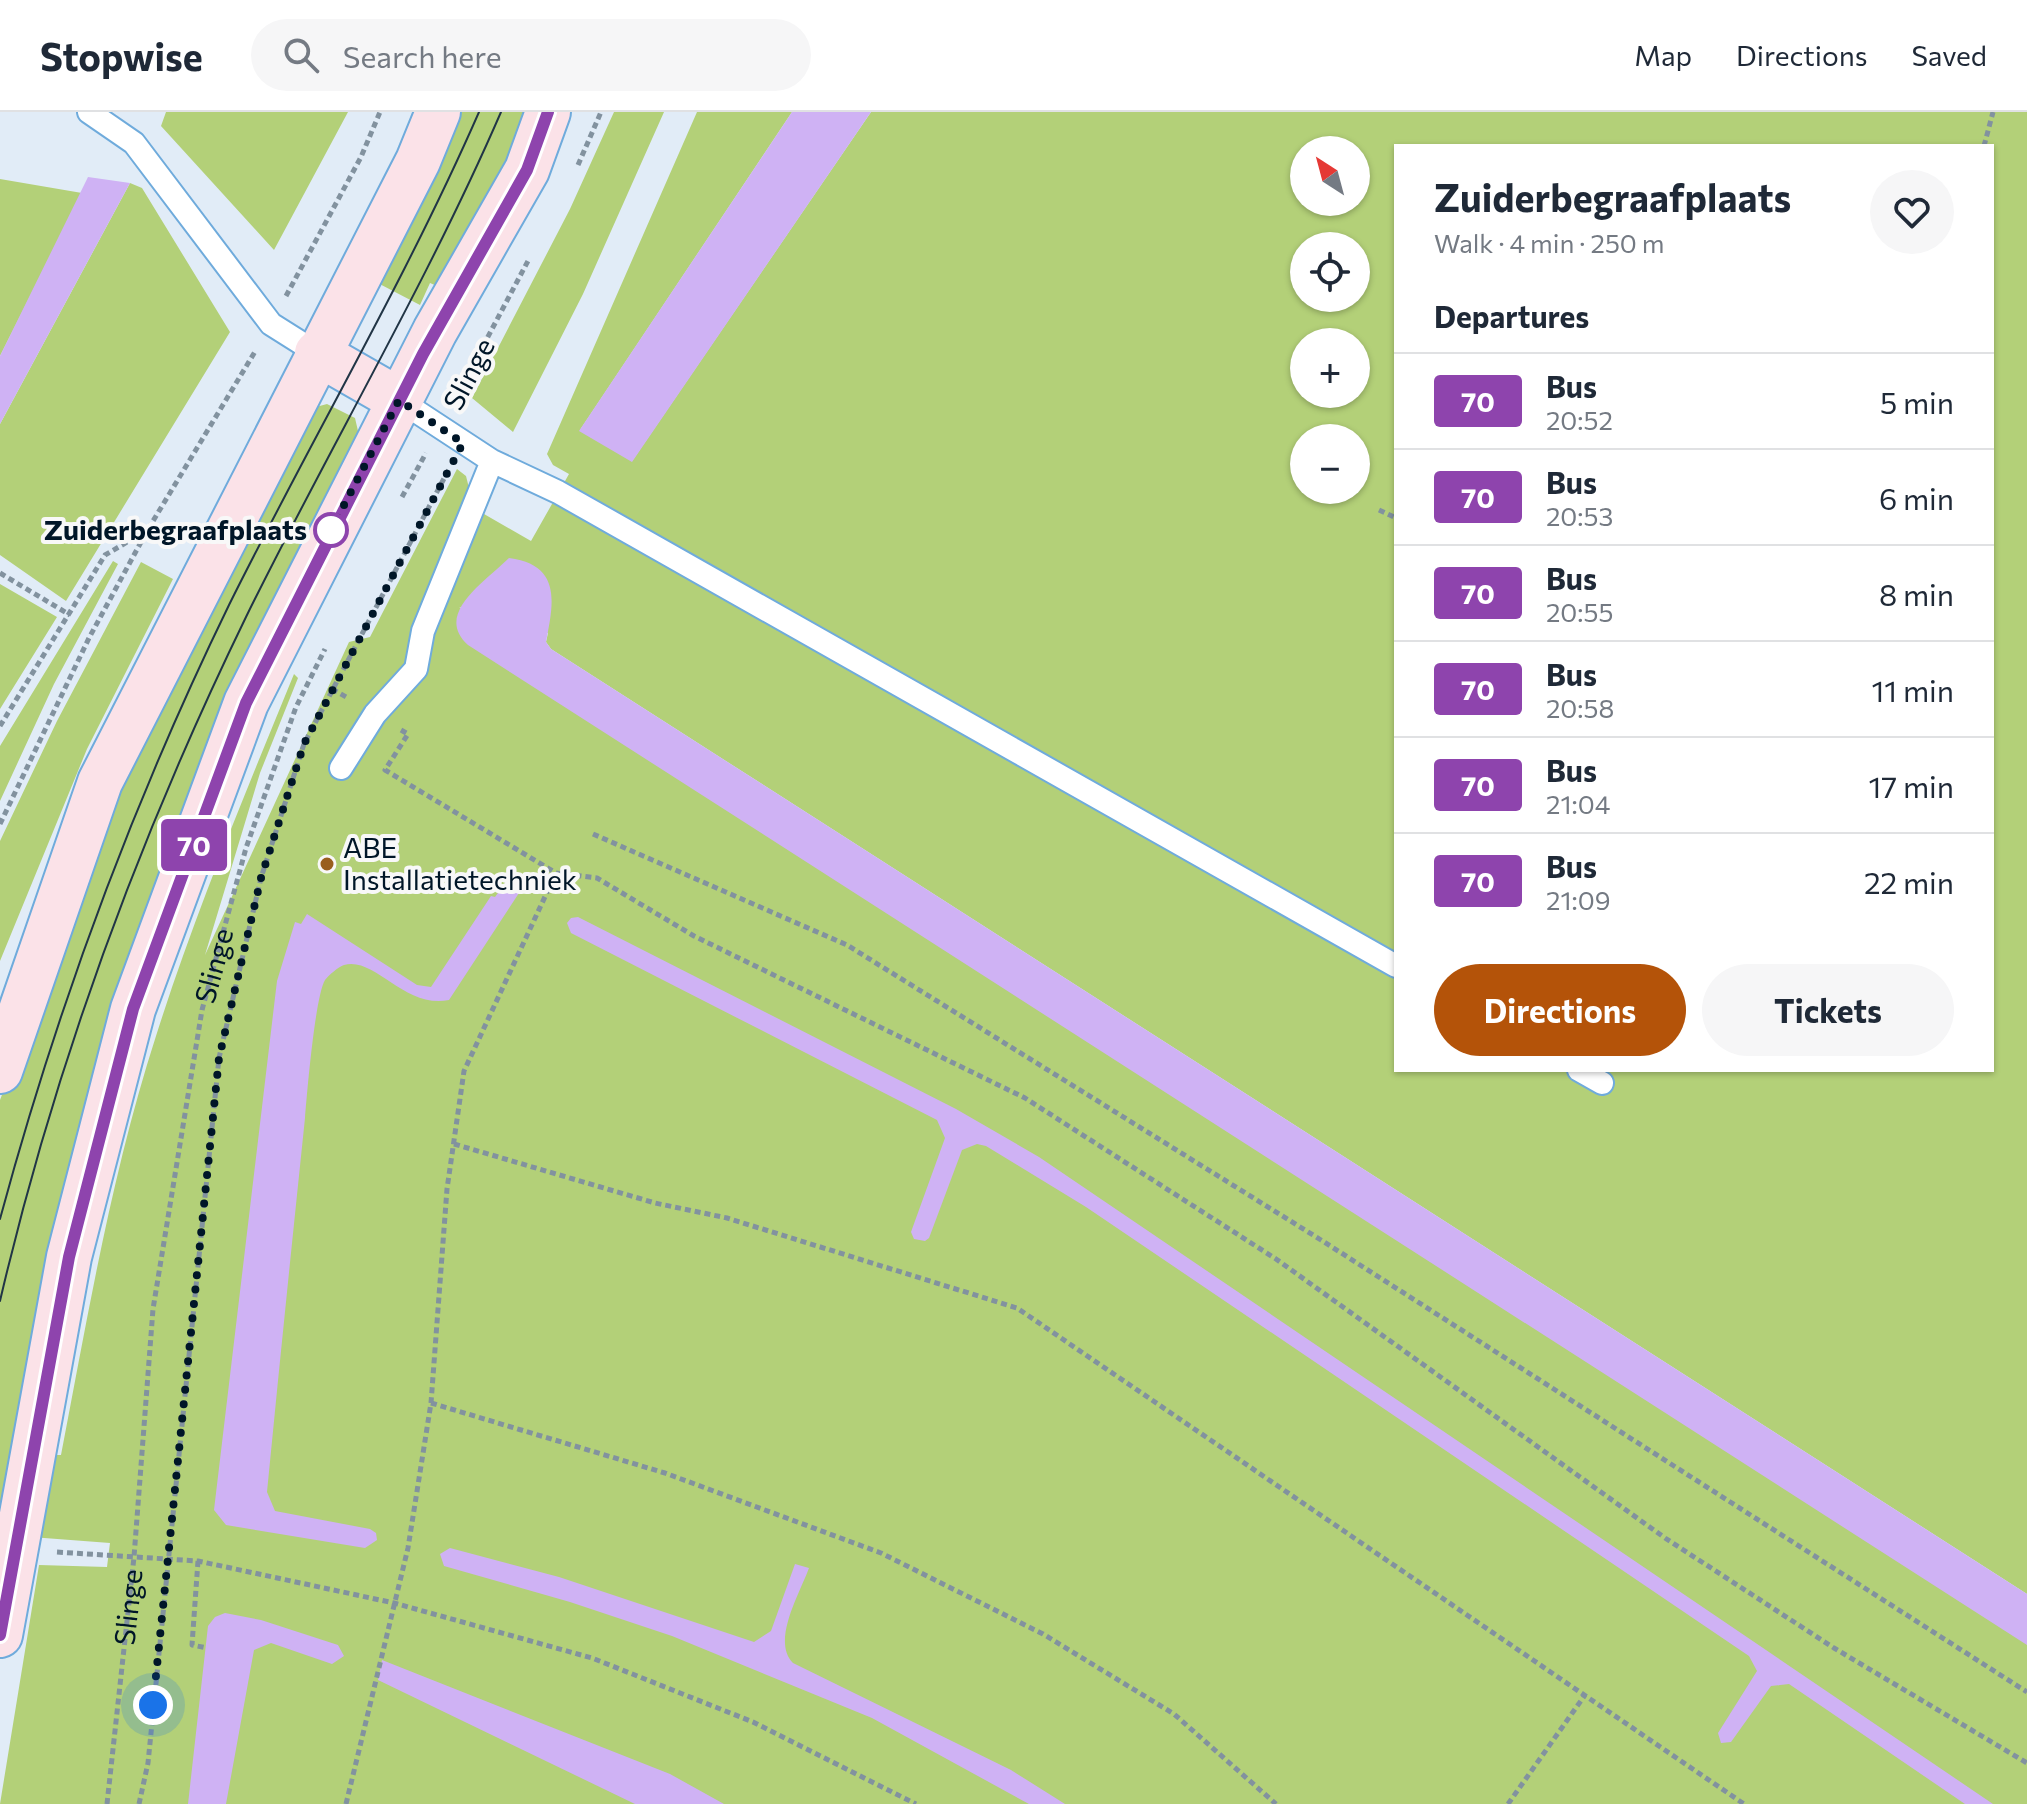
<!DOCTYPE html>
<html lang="en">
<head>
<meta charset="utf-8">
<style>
  :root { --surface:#fff; --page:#f6f6f7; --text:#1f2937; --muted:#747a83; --line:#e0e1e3; --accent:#b45309 }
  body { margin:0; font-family:Commissioner,sans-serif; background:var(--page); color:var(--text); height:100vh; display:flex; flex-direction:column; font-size:30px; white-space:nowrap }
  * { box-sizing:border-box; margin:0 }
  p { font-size:26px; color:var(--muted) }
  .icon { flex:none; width:44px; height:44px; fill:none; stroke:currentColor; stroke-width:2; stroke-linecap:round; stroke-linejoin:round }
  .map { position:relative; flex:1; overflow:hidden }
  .panel { position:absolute; left:1394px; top:32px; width:600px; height:928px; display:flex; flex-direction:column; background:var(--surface); border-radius:0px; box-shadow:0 2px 6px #0004 }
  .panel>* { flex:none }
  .badge { padding:0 16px; border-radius:6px; font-size:28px; line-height:52px }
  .needle { width:52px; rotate:324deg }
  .controls { position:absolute; left:1290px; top:24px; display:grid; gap:16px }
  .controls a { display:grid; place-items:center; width:80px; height:80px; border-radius:50%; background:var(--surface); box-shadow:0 2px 6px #0004; font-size:40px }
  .you { position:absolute; width:40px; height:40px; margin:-20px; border:6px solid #fff; border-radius:50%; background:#1a73e8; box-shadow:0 0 0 12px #1a73e833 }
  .map>.badge { position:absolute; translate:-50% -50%; box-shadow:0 0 0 4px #fff }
  h2 { padding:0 40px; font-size:30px; line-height:72px }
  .round { display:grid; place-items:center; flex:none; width:84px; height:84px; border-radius:42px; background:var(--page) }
  .head { display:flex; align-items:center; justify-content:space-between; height:136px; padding:0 40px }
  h1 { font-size:38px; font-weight:700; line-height:60px }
  .button { display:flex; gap:16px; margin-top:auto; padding:16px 40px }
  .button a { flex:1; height:92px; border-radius:48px; background:var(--accent); color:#fff; font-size:32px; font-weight:700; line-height:92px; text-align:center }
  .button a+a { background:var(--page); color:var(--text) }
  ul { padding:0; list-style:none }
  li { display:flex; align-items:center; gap:24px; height:96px; padding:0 40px; border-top:2px solid var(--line) }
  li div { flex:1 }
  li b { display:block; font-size:30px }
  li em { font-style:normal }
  li .badge { min-width:88px; font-weight:700; text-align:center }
  header { display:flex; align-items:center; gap:48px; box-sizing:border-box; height:112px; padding:0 40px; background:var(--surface); border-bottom:2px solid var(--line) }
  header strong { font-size:38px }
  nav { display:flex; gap:44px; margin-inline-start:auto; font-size:28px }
  .search { width:560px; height:72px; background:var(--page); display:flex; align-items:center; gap:20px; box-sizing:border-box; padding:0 28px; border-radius:44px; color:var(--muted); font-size:30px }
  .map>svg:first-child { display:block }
  .green { fill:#b3d078; fill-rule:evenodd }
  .water { fill:#cfb2f4 }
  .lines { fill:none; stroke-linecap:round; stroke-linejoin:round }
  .lane-casing { stroke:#6fabdc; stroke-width:26 }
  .secondary-casing { stroke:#6fabdc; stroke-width:48 }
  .path { stroke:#82929f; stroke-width:5; stroke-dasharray:6 4; stroke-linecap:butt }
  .lane { stroke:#fff; stroke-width:22 }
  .secondary { stroke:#fbe2e8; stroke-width:44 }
  .tram { stroke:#213546; stroke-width:2 }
  .line-casing { stroke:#fff; stroke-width:18 }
  .line { stroke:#8e44ad; stroke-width:12 }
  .walk { stroke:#001628; stroke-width:8; stroke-dasharray:0 14.4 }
  .stop-dot { fill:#fff; stroke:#8e44ad; stroke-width:4 }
  .poi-dot { fill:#995f1e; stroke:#f8f8f8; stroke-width:3 }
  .labels { text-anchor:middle; stroke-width:8; stroke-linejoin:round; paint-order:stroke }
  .street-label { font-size:28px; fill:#001628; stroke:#f8f8f8 }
  .stop-label { font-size:28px; font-weight:bold; fill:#001628; stroke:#f8f8f8; text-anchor:end }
  .poi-label { font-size:28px; fill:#001628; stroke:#f8f8f8; text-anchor:start }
</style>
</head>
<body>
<header>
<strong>Stopwise</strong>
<div class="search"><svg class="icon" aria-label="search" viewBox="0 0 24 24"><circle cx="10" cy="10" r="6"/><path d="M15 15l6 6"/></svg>Search here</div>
<nav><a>Map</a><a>Directions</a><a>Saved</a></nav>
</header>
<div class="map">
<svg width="2027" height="1692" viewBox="0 0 2027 1692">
  <rect width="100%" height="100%" fill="#e1ecf7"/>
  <path class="green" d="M166,0H348L274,138L161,14Z
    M450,0H530L444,177L430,171L420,193L370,167Z
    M614,0H664L583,182L513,320L472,286L570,97Z
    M697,0H792L580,318L632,349L871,0H2027V1482L551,537L546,530L548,521L459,495L2027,1505V1692H0L39,1453L107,1455L110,1431L31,1425L46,1343H61C88,1202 112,1060 156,924C195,801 245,682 294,562L298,566L260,661L205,843L349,530L370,525L457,357L466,364L470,380L437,510L484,402L531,429L569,362L553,353L547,342ZM1396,34H1992V958H1396ZM1304,38H1356V90H1304ZM1304,134H1356V186H1304ZM1304,230H1356V282H1304ZM1304,326H1356V378H1304Z
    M0,67L82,81L0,244Z
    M130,71L142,76L230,220L66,489L0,443V312Z
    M327,292L355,306L361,332L236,582L0,1418V988L125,661L301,299Z
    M113,449L118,452L54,572L0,689V634Z
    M141,450L173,467L87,637L0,849V729L57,609Z
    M0,472L57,505L0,597Z"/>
  <path class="water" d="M792,0H871L632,350L579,319Z
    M88,65L130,71L0,312V244Z
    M509,446C563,453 553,493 546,530L551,537L2027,1482V1533L468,533C433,502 486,469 509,446Z
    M508,767L519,773V781L449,888C404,897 375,844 344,853C338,855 329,863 325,868C315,885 307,982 305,1006C292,1131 279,1256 267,1380L275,1399L370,1417L376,1421L377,1428L365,1436L226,1413L214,1398L277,869L295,810L301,812L307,802L417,873L431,875L491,784L495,785Z
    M578,805L956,997L1039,1045L1993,1692H1965L1789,1572L1771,1574L1731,1630L1721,1631L1718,1621L1757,1559L1749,1544L1086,1095L986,1034L977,1032L962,1038L929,1126L925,1129L914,1127L911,1120L945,1026L937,1008L571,821L567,811L571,806Z
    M450,1436L559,1465L754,1530L771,1519L795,1452L809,1456C800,1481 771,1529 793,1551L1011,1658L1065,1692H1029L872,1606L672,1524L570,1490L444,1454L440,1442Z
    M225,1501L261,1508L338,1533L344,1544L332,1552L271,1531L254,1538L226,1692H188L208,1514L215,1505Z
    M382,1548L670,1662L724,1692H635L378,1568Z"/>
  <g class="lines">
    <defs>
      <path id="lane" d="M89,0L134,31L271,212L317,241
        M399,288L492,349L558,380L1396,854
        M341,656L375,602L416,557L423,519L492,349
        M1579,958L1602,971"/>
      <path id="secondary" d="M317,241L399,288
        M0,959L100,670L418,49L438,0
        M0,1523L69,1145L133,897L246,591L435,219L527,58L548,0"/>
    </defs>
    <use href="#lane" class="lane-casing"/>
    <use href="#secondary" class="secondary-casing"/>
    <g class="path">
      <path d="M1984,34L1993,0"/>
      <path d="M578,53L601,0"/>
      <path d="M286,184L361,45L380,0"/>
      <path d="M455,287L529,147"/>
      <path d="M402,385L426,341"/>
      <path d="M1379,398L1396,406"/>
      <path d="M0,461L70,503"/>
      <path d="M332,577L348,586"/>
      <path d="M0,614L105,443L146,419"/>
      <path d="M401,618L408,622L385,658L556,761L597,766L694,824L1025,986L1276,1147L1665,1426L1834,1536L2027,1651"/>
      <path d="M0,712L89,526L147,419L256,238"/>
      <path d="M593,722L847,833L1321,1128L2027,1580"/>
      <path d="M454,1032L655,1091L727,1106L1017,1196L1744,1692"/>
      <path d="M431,1291L665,1361L881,1441L1043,1522L1174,1602L1276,1692"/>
      <path d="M57,1440L198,1449L394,1491L592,1546L753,1610L916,1692"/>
      <path d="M198,1449L192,1533L207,1536"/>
      <path id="s1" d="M107,1692L134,1445L153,1197L202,898L246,736L296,595L325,537"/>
      <path d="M139,1692L148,1651L219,946L261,766L304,632L449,357"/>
      <path d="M346,1692L408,1436L431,1291L447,1077L464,959L556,761"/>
      <path d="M1508,1692L1585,1583"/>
    </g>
    <use href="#lane" class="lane"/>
    <use href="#secondary" class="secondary"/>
    <path class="tram" d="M0,1107C57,896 133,690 229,493C311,328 405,169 479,0
      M0,1189C55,953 140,723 246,505C329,336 426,173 501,0"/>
  </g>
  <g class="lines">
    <defs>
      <path id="line" d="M0,1523L69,1145L133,897L246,591L423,242L527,58L548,0"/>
    </defs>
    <use href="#line" class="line-casing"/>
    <use href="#line" class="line"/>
    <path class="walk" d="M153,1593L219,946L261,766L304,632L463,331L399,288L331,418"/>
  </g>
  <circle class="stop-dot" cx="331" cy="418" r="16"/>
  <circle class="poi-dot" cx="327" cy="752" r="8"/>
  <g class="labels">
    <g class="street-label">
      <text transform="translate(469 262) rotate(-62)" y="10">Slinge</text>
      <text dy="10" stroke="none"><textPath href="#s1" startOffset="846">Slinge</textPath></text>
      <text dy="10" stroke="none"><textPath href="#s1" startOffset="198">Slinge</textPath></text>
    </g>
    <g class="stop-label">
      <text x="307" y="428">Zuiderbegraafplaats</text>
    </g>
    <g class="poi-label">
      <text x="343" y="746">ABE<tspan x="343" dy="32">Installatietechniek</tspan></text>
    </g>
  </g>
</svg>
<div class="controls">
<a><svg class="needle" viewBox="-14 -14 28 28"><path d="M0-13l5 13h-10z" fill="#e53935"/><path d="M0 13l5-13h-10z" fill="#747a83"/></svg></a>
<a><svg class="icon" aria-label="locate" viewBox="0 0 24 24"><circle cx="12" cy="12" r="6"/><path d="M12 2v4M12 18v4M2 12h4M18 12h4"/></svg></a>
<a>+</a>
<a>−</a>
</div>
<div class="you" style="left:153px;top:1593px"></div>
<b class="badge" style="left:194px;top:733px;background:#8e44ad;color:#fff">70</b>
<section class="panel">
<div class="head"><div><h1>Zuiderbegraafplaats</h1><p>Walk · 4 min · 250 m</p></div><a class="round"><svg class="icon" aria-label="heart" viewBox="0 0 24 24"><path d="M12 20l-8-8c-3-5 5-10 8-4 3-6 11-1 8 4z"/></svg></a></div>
<h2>Departures</h2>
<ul>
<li><span class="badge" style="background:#8e44ad;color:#fff">70</span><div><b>Bus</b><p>20:52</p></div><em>5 min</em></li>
<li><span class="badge" style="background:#8e44ad;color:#fff">70</span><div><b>Bus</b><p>20:53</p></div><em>6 min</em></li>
<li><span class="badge" style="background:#8e44ad;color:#fff">70</span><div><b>Bus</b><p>20:55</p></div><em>8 min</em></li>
<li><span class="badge" style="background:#8e44ad;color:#fff">70</span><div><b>Bus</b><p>20:58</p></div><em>11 min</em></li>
<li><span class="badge" style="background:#8e44ad;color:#fff">70</span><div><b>Bus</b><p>21:04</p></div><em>17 min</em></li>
<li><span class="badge" style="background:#8e44ad;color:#fff">70</span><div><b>Bus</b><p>21:09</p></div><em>22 min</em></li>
</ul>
<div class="button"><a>Directions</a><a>Tickets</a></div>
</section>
</div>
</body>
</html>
